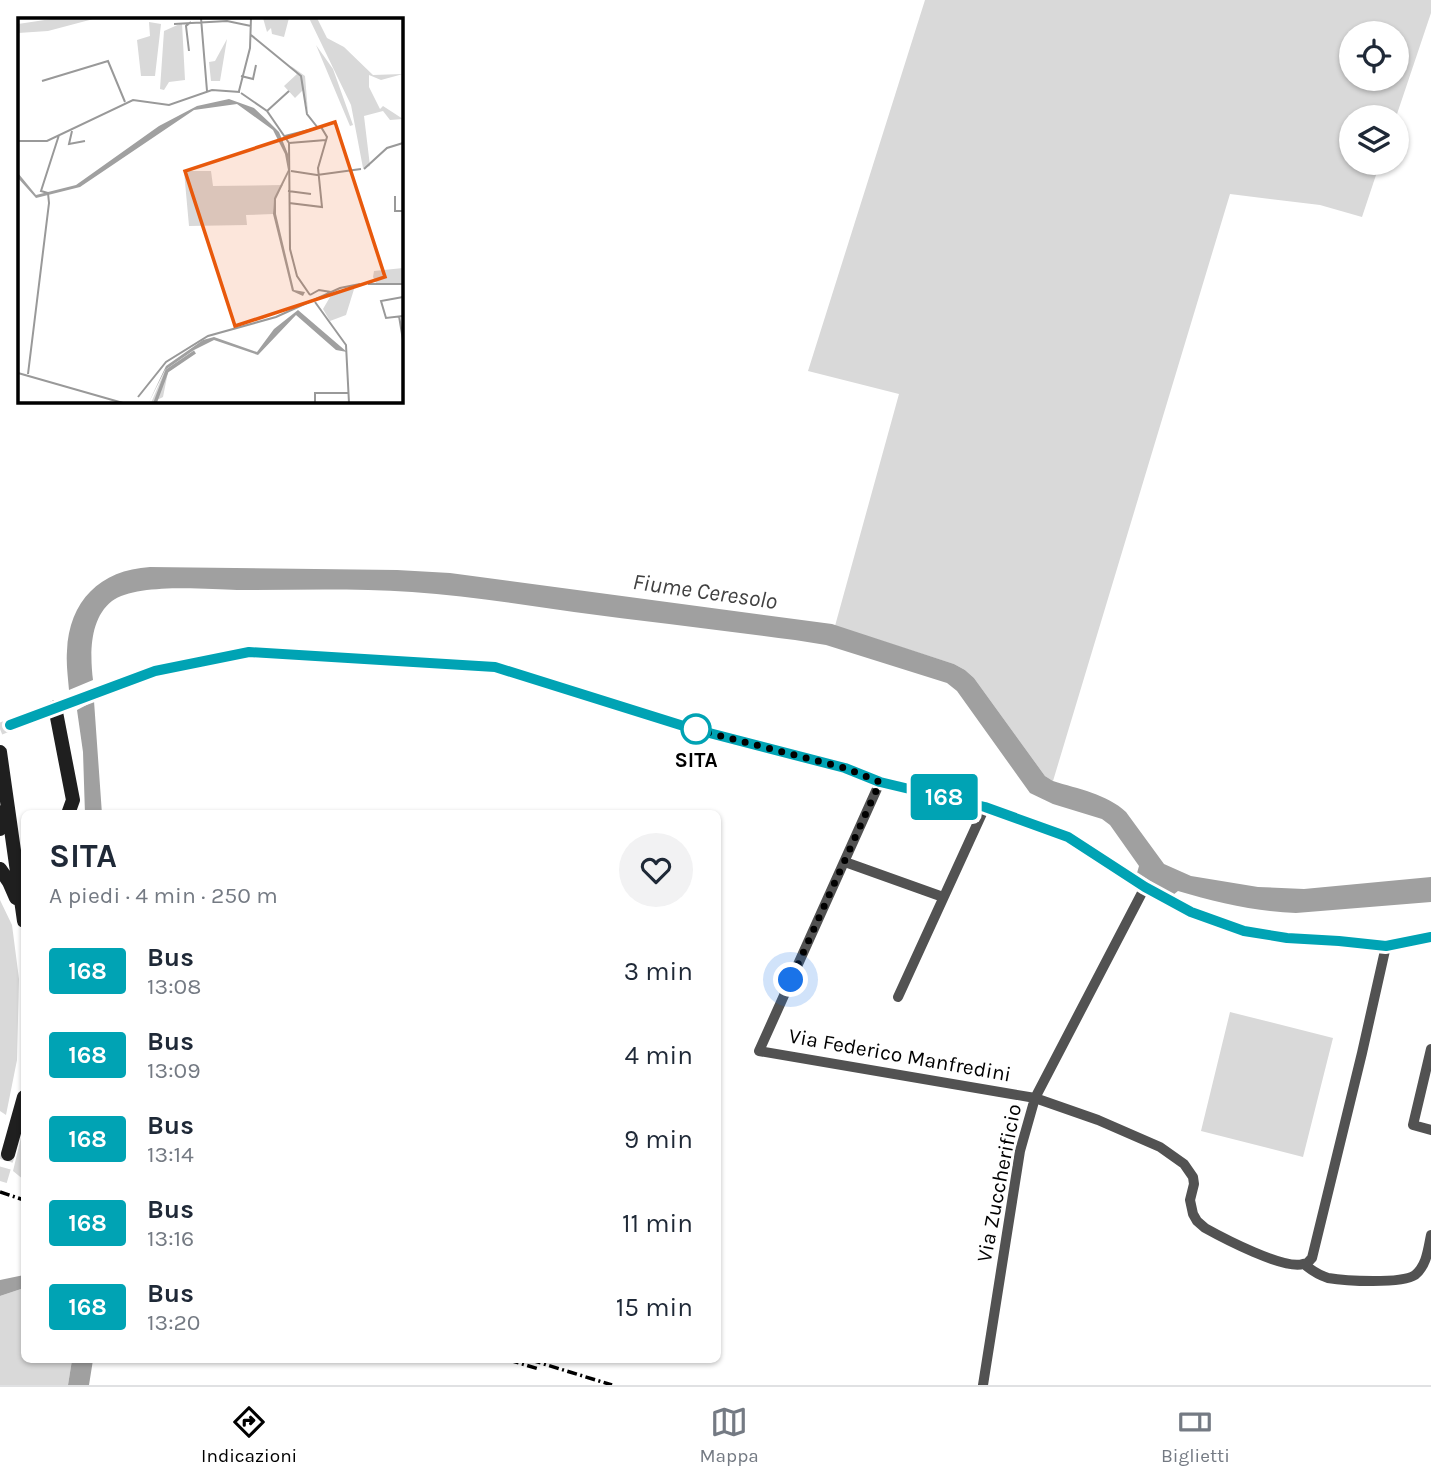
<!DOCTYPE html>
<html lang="it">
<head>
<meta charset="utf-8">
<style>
  :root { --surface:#fff; --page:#f2f2f3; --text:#1f2937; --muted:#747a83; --line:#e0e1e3; --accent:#000 }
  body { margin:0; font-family:Karla,sans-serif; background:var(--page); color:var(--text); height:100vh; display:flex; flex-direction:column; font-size:26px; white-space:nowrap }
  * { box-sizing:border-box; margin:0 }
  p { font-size:23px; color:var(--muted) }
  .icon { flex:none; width:38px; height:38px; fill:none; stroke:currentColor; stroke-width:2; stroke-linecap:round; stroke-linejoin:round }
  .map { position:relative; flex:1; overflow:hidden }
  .side { position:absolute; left:21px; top:810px; width:700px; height:553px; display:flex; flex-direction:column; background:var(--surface); border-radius:10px; box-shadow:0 2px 5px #0004 }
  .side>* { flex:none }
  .badge { padding:0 14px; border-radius:5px; font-size:24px; line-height:46px }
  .controls { position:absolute; left:1339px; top:21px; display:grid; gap:14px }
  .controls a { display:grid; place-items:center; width:70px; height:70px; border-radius:50%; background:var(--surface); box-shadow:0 2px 5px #0004; font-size:35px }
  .you { position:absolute; width:35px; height:35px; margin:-18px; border:5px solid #fff; border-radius:50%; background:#1a73e8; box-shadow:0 0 0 10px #1a73e833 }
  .map>.badge { position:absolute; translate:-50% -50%; box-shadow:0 0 0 4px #fff }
  .round { display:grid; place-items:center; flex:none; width:74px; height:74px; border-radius:37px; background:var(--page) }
  .head { display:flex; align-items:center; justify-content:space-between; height:119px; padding:0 28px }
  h1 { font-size:33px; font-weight:700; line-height:52px }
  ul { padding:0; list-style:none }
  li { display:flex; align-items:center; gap:21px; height:84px; padding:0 28px }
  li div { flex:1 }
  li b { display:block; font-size:26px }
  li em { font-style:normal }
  li .badge { min-width:77px; font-weight:700; text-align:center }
  .menu { display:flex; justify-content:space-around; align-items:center; height:98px; border-top:2px solid var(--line); background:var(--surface); font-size:19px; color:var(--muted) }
  .menu a { display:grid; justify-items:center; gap:4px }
  .menu .on { color:var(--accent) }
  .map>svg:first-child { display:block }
  .green { fill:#d9d9d9; fill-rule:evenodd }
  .water { fill:#a0a0a0 }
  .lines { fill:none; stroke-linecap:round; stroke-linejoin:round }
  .tertiary-tunnel { stroke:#d9d9d9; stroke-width:12; stroke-dasharray:12 6; stroke-linecap:butt }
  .secondary-tunnel { stroke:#d9d9d9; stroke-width:14; stroke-dasharray:14 7; stroke-linecap:butt }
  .minor { stroke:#525252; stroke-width:10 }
  .tertiary { stroke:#525252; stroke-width:12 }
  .secondary { stroke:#1f1f1f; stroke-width:14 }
  .rail { stroke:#000; stroke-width:3.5; stroke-dasharray:10 3.5 2 3.5; stroke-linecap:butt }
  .line-casing { stroke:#fff; stroke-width:16 }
  .line { stroke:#00a3b4; stroke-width:10 }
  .walk { stroke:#000; stroke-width:7; stroke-dasharray:0 12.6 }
  .stop-dot { fill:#fff; stroke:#00a3b4; stroke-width:3.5 }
  .labels { text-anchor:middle; stroke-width:5; stroke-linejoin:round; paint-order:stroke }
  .stop-label { font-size:21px; font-weight:bold; fill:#000; stroke:#fff }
  .street-label { font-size:21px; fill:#000; stroke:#fff }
  .water-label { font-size:23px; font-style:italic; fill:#414141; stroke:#fff }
  .inset-river { fill:none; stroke:#a0a0a0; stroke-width:3.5 }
  .inset-road { fill:none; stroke:#999; stroke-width:2 }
  .view { fill:#e8590c; fill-opacity:0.15; stroke:#e8590c; stroke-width:3.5 }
  .inset-edge { fill:none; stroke:#000; stroke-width:3.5 }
</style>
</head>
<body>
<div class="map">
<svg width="1431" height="1385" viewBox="0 0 1431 1385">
  <rect width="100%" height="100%" fill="#fff"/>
  <path class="green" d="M925,0H1431V13L1396,117H1351V163H1380L1362,217L1320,205L1230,194L1053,781L1045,776L974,678L965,670L954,664L835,626L899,394L808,371ZM1351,33H1396V79H1351Z
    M0,900L12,925L19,979L17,1060L6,1115L0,1111Z
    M1230,1012L1333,1038L1303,1157L1201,1131Z
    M24,1125V1180L13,1171Z
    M24,1288V1360H72L68,1385H0V1296Z"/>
  <path class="water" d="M150,567L397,570L450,573L832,624L954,664L965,670L974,678L1045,776L1053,781C1078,789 1107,794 1126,812L1164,864L1191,876L1258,887L1304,889L1431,877V902L1296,913C1257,912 1216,902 1178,891L1173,895L1137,873L1139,866L1110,825L1102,819L1053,804L1030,793L957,691L947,683L826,645L795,640C721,630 648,622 574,612C520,604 466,596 412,592C354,588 295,590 237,590C206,589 136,583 112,601C89,619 90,655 93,680L69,690C68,677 66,664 67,651C69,601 100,570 150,567Z
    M94,701L102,814H85L83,752L77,710Z
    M24,1275V1288L0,1296V1280Z
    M72,1360H93L89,1385H68Z"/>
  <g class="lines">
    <path class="tertiary-tunnel" d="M0,729L10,725"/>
    <path class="secondary-tunnel" d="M0,1181L8,1154"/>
    <path class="minor" d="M880,782L759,1051L1035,1098L1098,1120L1160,1147L1184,1164L1193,1177L1194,1184L1190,1200L1193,1214L1197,1221L1205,1228C1223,1238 1284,1270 1303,1264C1309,1263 1308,1262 1312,1258L1362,1053L1386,946
      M845,862L943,897
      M898,997L985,807
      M1431,1049L1413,1125L1431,1130
      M1304,1264C1311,1270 1319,1275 1328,1278C1345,1281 1402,1284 1415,1275C1427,1265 1428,1249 1431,1235
      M983,1385L1020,1151L1035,1098L1145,887"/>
    <path class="tertiary" d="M10,725L155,671L249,652L495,667L690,728L845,768L880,782L985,807L1068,837L1145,887L1191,912L1244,931L1287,938L1339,941L1386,946L1431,938"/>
    <path class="secondary" d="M55,707L73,800L68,814
      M0,752L24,921
      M0,829L7,807
      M0,869L9,882L16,898
      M8,1154L24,1097"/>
    <path class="rail" d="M0,1192L24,1200
      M509,1360L539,1369
      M531,1360L612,1385"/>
  </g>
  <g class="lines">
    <defs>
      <path id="line" d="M10,725L155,671L249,652L495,667L690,728L845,768L880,782L985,807L1068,837L1145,887L1191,912L1244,931L1287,938L1339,941L1386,946L1431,937"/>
    </defs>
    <use href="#line" class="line-casing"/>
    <use href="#line" class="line"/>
    <path class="walk" d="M696,729L690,728L845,768L880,782L791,980"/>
  </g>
  <circle class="stop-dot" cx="696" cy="729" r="14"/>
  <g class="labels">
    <g class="stop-label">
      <text x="696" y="767">SITA</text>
    </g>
    <g class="street-label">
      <text transform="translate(900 1055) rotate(10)" y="7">Via Federico Manfredini</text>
      <text transform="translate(999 1183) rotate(-79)" y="7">Via Zuccherificio</text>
    </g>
    <g class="water-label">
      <text transform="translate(705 591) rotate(8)" y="8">Fiume Ceresolo</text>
    </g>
  </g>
  <g transform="translate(18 18)">
    <rect width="385" height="385" fill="#fff"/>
    <path d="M40,0H79L30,13L0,15V6ZM245,0H271L266,19L254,16L253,10L249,14ZM291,0H299L309,20L326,29L355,57L385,56L363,62L351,57V69L362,91L365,88L385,101L372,102L365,93L346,98L352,148L345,150L333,87ZM131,4L143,6L137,58H123L119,22L132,18ZM164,5L167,62L151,64L146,72L142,71L146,13ZM209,21L202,63H193L191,44L197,43ZM298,27L315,51L335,107L332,108ZM273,48L287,58L290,94L285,72L277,80L266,68L279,56ZM166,153H193L195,168L265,167L256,180L255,196L228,197L229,207L171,208ZM385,250V265H358L355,259L356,253ZM337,268L328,297L312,303L305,291L312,279ZM178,331L150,354L145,379L133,385L147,352Z" fill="#d9d9d9"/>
    <path d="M211,81L236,90L252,105L261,114L270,136L271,154L258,181V196L276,272L287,274L285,278L274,273L255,196L256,180L270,152L267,136L255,112L219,86L176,92L62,169L18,180L0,160V155L18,177L58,167L141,108L179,88ZM280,292L329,334L318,332L278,297L240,337L196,322L176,332L147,352L131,384L148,348L185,322L196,319L239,334L256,311Z" fill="#a0a0a0"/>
    <path class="inset-river" d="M137,385L149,353L177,334"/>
    <path class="inset-road" d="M183,0L189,73M156,6L209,3L233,8M233,17L283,58L289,96L300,110M171,33L168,8L173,4M223,58L235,61L238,47M24,63L90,43L107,84M221,73L232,30L233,0M223,75L249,93L271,125L272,231L279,258L292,277M249,93L271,73M54,113L51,126L67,123M267,118L303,109L309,119L300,150L304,189L271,185M0,123H29L115,82L151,87L194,72L222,74M271,125L308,122M346,151L369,130L385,125M273,153L299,157L343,151M270,173L293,176M377,178V193H385M350,266H385M292,277L301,272L313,274M385,279L363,283L368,300L385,298M297,284L328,327L331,385M381,298L385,322M0,355L105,385M10,356L31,185L30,175L23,173L41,117M120,379L148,344L190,318L258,299L322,270L342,266M297,385V375H331"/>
    <path class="view" d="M317,104L367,259L217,308L167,153Z"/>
    <rect width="385" height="385" class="inset-edge"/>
  </g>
</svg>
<div class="controls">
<a><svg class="icon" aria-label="locate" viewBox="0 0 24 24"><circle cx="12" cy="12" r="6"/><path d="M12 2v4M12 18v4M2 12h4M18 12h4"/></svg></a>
<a><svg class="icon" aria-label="layers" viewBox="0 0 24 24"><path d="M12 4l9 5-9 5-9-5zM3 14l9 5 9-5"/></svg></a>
</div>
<div class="you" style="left:791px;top:980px"></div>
<b class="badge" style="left:944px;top:797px;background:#00a3b4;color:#fff">168</b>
<section class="side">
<div class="head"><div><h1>SITA</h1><p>A piedi · 4 min · 250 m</p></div><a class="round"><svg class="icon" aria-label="heart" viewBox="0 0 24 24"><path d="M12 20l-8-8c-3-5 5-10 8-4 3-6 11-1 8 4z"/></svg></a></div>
<ul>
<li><span class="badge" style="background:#00a3b4;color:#fff">168</span><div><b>Bus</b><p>13:08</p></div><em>3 min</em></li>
<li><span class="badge" style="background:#00a3b4;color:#fff">168</span><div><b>Bus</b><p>13:09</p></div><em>4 min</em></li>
<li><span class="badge" style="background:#00a3b4;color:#fff">168</span><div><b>Bus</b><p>13:14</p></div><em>9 min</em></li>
<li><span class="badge" style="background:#00a3b4;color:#fff">168</span><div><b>Bus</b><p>13:16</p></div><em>11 min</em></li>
<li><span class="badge" style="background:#00a3b4;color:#fff">168</span><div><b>Bus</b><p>13:20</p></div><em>15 min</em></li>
</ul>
</section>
</div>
<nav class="menu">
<a class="on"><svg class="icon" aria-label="directions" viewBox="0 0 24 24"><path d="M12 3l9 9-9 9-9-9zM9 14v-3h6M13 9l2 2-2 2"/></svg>Indicazioni</a>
<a><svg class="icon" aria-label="map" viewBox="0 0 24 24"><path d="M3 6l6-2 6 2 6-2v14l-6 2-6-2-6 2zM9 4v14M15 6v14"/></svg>Mappa</a>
<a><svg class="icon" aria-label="tickets" viewBox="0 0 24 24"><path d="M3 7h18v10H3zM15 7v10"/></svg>Biglietti</a>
</nav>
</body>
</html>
